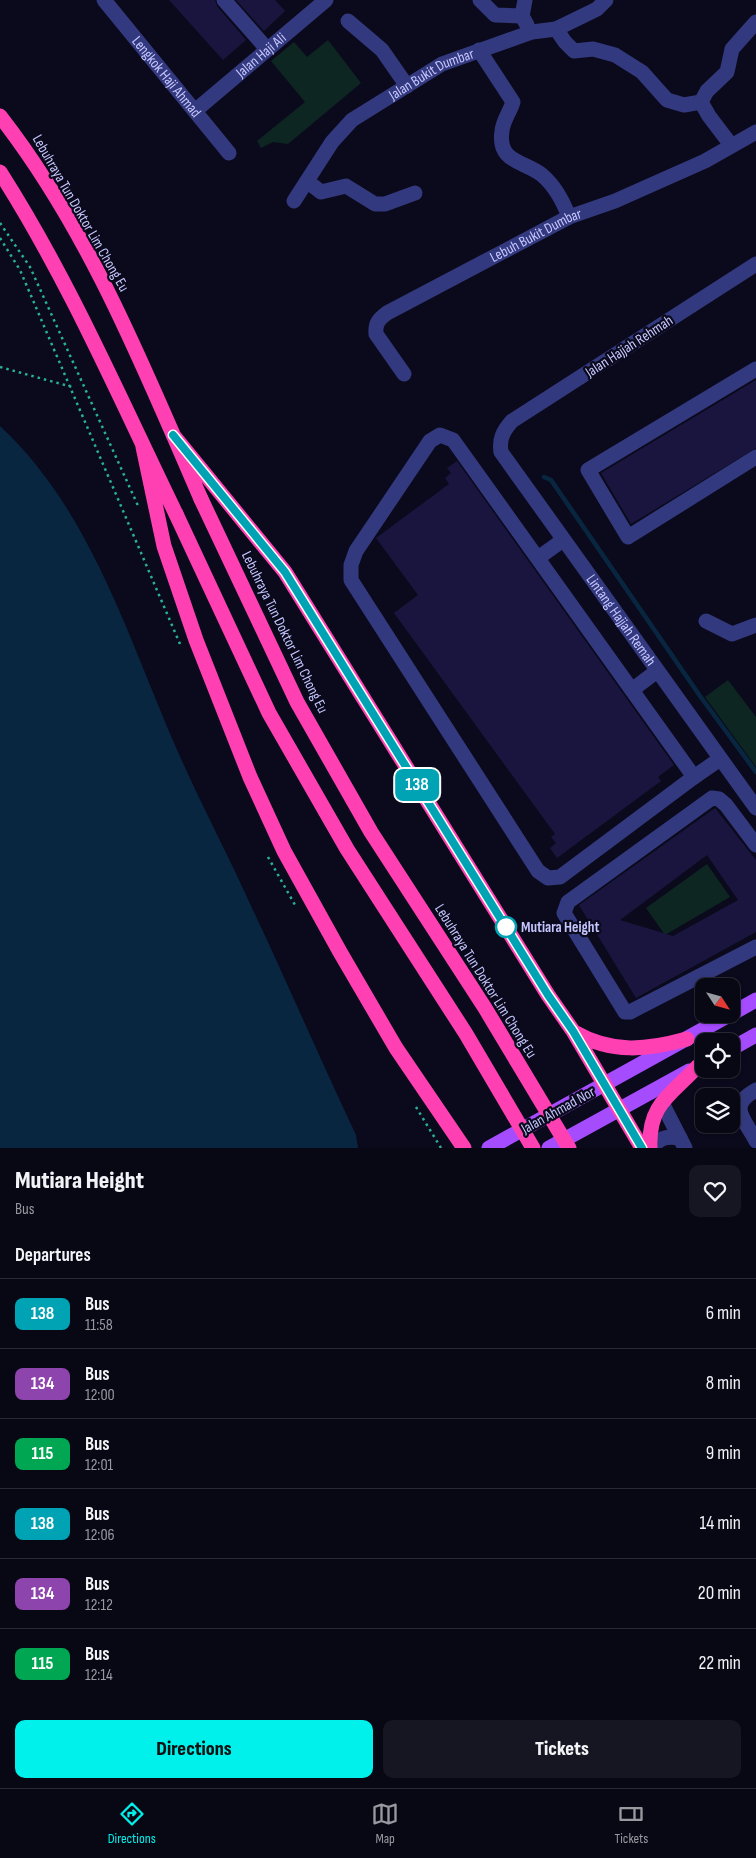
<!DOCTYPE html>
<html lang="en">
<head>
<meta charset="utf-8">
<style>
  :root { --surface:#080815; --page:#161622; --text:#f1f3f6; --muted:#989aa0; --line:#292934; --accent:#00f0eb }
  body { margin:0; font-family:"Sofia Sans Condensed",sans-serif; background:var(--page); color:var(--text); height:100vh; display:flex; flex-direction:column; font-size:19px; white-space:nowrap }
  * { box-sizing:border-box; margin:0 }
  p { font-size:16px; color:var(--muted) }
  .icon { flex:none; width:28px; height:28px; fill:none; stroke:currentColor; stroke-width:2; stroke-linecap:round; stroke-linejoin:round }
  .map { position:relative; height:1148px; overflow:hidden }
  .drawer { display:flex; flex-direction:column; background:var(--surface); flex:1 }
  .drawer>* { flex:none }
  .badge { padding:0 10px; border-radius:8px; font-size:18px; line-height:32px }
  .needle { width:32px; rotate:126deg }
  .tools { position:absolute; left:695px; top:978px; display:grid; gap:10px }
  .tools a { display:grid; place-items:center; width:45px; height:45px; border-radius:10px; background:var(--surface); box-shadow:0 1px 4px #0004,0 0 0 1px var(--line); font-size:25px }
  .map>.badge { position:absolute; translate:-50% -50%; box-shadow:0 0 0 2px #fff }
  h2 { padding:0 15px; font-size:19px; line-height:45px }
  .round { display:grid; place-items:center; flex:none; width:52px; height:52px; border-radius:10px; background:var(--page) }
  .overview { display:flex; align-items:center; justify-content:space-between; height:85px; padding:0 15px }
  h1 { font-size:24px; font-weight:800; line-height:38px }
  .button { display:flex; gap:10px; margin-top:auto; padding:10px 15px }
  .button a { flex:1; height:58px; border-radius:10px; background:var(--accent); color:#111; font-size:20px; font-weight:800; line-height:58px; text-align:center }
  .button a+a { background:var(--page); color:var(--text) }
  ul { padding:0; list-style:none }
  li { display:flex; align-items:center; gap:15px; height:70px; padding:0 15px; border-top:1px solid var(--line) }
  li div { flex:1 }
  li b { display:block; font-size:19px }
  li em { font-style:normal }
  li .badge { min-width:55px; font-weight:700; text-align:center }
  .tab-bar { display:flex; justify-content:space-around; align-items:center; height:70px; border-top:1px solid var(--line); background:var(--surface); font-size:14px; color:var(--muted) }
  .tab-bar a { display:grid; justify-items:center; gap:2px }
  .tab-bar .selected { color:var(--accent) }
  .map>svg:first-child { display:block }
  .green { fill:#0d2622 }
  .water { fill:#092641 }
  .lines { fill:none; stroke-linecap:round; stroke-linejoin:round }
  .stream { stroke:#092641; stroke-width:4.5 }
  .building { fill:#19153e; fill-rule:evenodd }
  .path { stroke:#27b198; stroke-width:2.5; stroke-dasharray:2.5 4; stroke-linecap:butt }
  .minor { stroke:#33397e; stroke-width:15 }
  .major { stroke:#a64cff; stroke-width:15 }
  .highway { stroke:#ff40b3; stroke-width:15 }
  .highway-bridge { stroke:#ff40b3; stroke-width:15 }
  .line-casing { stroke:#fff; stroke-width:11 }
  .line { stroke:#00a3b4; stroke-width:8 }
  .stop-dot { fill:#fff; stroke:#00a3b4; stroke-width:2.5 }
  .labels { text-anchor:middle; stroke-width:4.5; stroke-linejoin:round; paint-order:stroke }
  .street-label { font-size:15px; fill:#c5c6ff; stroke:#0b0a1c }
  .stop-label { font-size:15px; font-weight:bold; fill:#c5c6ff; stroke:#0b0a1c; text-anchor:start }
</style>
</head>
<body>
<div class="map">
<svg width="756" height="1148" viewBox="0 0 756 1148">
  <rect width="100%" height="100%" fill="#0b0a1c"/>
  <path class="green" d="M328,40L361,83L288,144L273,142L261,148L257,141L305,102L271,61L294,42L307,57Z
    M728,680L756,717V767L705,697Z
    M707,864L730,897L665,935L646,908Z"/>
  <path class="water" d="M0,426C94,513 131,648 182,761C204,810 229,857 251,906C287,982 320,1059 356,1135L358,1148H0Z"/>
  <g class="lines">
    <path class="stream" d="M544,477L551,480L700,696L756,772"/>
  </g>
  <path class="building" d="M169,0H215L217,6L246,40L223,60Z
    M236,0H275L285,11L264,31Z
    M756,380V448L631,524L601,473Z
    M457,461L674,765L658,777L661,781L557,858L550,848L556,843L551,837L555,834L394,613L418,595L376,538L449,484L445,478L451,473L447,468Z
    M715,808L756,860V932L636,998L579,905ZM707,855L738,900L673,936L620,920Z"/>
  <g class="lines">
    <path class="path" d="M0,223L30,267L139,508
      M0,238L20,270L180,644
      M0,367L72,387
      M268,857L295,905
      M416,1107L441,1148"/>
    <g class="minor">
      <path id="s1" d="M104,0L229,153"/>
      <path d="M224,0L267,49"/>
      <path d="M480,0L495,15L522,16"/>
      <path d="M525,0L522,16L527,25"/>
      <path d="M348,21L382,50L407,86"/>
      <path d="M556,29L565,42L574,51L593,49L615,55L642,72L667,100L684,105L701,102"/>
      <path d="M479,50L513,102C510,112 503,120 502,131C497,163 525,161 542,175C555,186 563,201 569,217"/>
      <path id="s2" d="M196,110L326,0"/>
      <path d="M731,145L709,116L701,102L707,91L727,72L732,49L756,22"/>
      <path d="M308,182L321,192L346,186L375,204H385L415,193"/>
      <path id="s3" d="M294,201L332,142L352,120L442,64L532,32L556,29L597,9L606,0"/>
      <path id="s4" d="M756,264L512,421C503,431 499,439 501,452L756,808"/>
      <path d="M756,369L588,470L628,537L756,457"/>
      <path id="s5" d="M404,374L376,334C375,323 379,319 387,313L569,217L615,201L705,161L756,132"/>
      <path d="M440,435L453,440L694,777L560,877L548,878L538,871L351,580V565L356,551L430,441Z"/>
      <path d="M538,558L563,540"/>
      <path d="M706,621L732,634L756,625"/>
      <path d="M632,690L657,671"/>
      <path d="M694,777L720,759"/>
      <path d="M756,845L726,805L719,799L712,798L568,902L564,913L625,1012H630L756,947"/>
      <path d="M756,1090C727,1106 744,1118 756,1141"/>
      <path d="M662,1103L685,1148"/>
      <path d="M652,1148C660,1137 667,1136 680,1138"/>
    </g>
    <path class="major" d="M731,1014L756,1000
      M731,1049L756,1035
      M489,1148L731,1014
      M549,1148L689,1071"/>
    <path class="highway" d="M0,116C89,230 144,368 201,499
      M0,172C69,280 120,399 176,514
      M173,435L285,572L548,995L573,1031L642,1148
      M143,447L164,546L196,640L250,777L284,851L340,952L396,1048L464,1148
      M574,1032C612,1054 647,1050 687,1039
      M650,1148C648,1104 671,1095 698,1066"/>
    <path class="highway-bridge" d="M201,499L297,702L371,832L485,1008L569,1148
      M176,514L269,713L347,849L466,1034L533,1148"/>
  </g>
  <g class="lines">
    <defs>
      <path id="line" d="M173,435L285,572L548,995L573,1031L642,1148"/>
    </defs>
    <use href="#line" class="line-casing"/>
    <use href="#line" class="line"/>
  </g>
  <circle class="stop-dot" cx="506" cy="927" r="10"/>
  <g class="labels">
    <g class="street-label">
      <text dy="5" stroke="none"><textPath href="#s2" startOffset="85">Jalan Haji Ali</textPath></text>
      <text dy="5" stroke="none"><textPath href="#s3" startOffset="192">Jalan Bukit Dumbar</textPath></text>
      <text dy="5" stroke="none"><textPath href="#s1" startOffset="99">Lengkok Haji Ahmad</textPath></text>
      <text transform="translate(81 213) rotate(60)" y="5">Lebuhraya Tun Doktor Lim Chong Eu</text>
      <text dy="5" stroke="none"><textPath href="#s5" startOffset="242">Lebuh Bukit Dumbar</textPath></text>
      <text transform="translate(629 346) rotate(-33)" y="5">Jalan Hajjah Rehmah</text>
      <text dy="5" stroke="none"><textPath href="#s4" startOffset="531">Lintang Hajjah Remah</textPath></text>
      <text transform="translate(285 632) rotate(64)" y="5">Lebuhraya Tun Doktor Lim Chong Eu</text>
      <text transform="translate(486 981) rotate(58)" y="5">Lebuhraya Tun Doktor Lim Chong Eu</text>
      <text transform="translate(558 1110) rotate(-29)" y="5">Jalan Ahmad Nor</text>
    </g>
    <g class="stop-label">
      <text x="521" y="932">Mutiara Height</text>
    </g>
  </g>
</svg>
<div class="tools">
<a><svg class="needle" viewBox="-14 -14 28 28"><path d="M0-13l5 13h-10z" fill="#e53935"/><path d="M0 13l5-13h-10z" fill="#989aa0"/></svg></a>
<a><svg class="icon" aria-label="locate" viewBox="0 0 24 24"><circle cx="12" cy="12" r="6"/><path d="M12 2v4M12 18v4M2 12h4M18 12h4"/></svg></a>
<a><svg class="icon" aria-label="layers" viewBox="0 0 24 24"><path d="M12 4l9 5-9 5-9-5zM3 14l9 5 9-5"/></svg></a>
</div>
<b class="badge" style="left:417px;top:785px;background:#00a3b4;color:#fff">138</b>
</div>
<section class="drawer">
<div class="overview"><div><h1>Mutiara Height</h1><p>Bus</p></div><a class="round"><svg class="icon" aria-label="heart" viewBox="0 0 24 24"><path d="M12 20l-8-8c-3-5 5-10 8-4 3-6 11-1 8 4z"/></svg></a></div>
<h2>Departures</h2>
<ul>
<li><span class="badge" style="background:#00a3b4;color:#fff">138</span><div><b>Bus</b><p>11:58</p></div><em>6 min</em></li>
<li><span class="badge" style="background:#8e44ad;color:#fff">134</span><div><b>Bus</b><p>12:00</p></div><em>8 min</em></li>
<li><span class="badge" style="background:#00a651;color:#fff">115</span><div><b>Bus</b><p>12:01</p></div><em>9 min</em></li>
<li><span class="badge" style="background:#00a3b4;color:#fff">138</span><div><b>Bus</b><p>12:06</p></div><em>14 min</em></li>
<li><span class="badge" style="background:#8e44ad;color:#fff">134</span><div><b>Bus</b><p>12:12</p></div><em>20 min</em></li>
<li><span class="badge" style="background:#00a651;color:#fff">115</span><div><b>Bus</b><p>12:14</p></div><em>22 min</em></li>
</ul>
<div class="button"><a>Directions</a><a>Tickets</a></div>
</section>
<nav class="tab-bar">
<a class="selected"><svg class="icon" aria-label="directions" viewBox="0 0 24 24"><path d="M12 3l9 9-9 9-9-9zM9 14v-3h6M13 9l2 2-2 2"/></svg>Directions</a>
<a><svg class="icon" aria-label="map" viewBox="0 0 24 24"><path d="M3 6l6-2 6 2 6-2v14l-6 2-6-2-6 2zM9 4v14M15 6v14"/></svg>Map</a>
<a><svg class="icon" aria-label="tickets" viewBox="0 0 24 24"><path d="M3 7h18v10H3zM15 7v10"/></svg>Tickets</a>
</nav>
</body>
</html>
